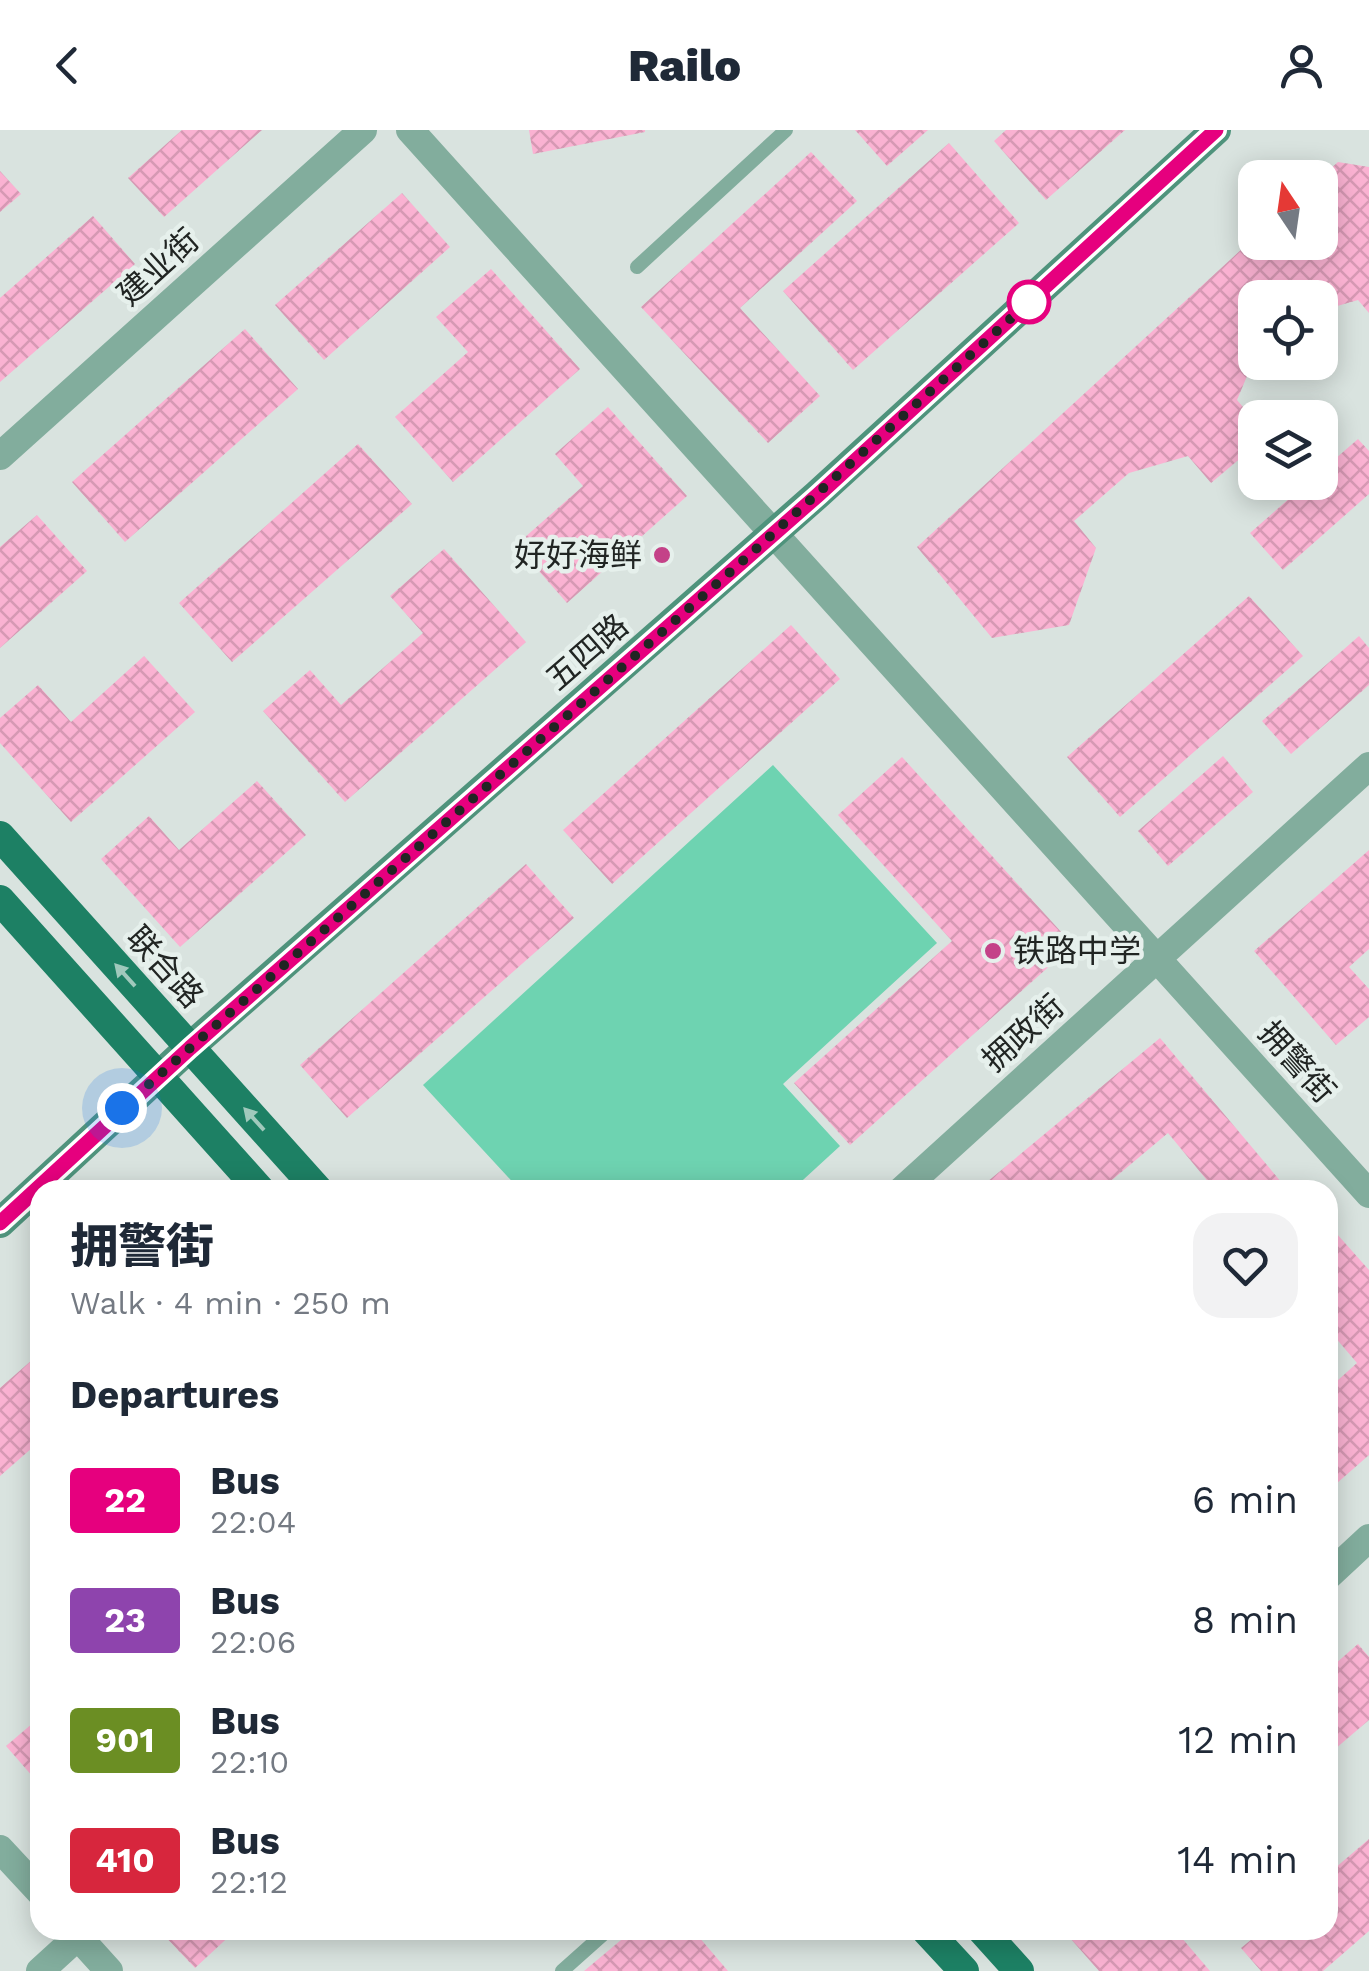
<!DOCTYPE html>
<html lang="en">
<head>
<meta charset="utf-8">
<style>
  :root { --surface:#fff; --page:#f2f2f3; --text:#1f2937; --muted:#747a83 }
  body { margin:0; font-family:"Work Sans","Noto Sans SC",sans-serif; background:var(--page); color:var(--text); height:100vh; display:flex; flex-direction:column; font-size:38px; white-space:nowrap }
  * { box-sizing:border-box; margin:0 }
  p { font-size:32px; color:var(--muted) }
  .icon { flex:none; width:55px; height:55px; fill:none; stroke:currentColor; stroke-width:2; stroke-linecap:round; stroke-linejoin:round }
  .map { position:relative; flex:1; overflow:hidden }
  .details { position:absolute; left:30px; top:1050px; width:1308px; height:760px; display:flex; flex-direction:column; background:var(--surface); border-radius:30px; box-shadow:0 5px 25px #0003 }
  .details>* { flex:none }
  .badge { padding:0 20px; border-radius:8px; font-size:35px; line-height:65px }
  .needle { width:65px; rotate:347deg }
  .tools { position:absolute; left:1238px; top:30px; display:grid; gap:20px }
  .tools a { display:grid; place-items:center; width:100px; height:100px; border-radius:20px; background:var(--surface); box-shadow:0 5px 25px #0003; font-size:50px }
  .you { position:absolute; width:50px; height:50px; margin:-25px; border:8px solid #fff; border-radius:50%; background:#1a73e8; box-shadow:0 0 0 15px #1a73e833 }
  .map>.badge { position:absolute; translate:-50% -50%; box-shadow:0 0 0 5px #fff }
  h2 { padding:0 40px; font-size:38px; line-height:90px }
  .round { display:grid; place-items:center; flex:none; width:105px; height:105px; border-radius:30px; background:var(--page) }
  .headline { display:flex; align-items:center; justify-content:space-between; height:170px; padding:0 40px }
  h1 { font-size:48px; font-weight:800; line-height:75px }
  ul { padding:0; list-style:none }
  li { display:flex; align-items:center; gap:30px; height:120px; padding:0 40px }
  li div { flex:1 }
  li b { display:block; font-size:38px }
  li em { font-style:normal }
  li .badge { min-width:110px; font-weight:700; text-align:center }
  header { display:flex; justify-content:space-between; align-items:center; height:130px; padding:0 40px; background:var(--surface); font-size:45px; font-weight:800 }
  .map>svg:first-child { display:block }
  .green { fill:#6ed3b1 }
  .building { fill:url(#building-cross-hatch) }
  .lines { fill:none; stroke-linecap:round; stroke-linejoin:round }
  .lane { stroke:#82ad9d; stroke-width:14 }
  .street { stroke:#82ad9d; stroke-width:28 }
  .secondary { stroke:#4f937c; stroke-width:30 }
  .primary { stroke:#1d8064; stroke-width:30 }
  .oneway { fill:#a0c9bc }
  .line-casing { stroke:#fff; stroke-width:22 }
  .line { stroke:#e6007e; stroke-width:15 }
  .walk { stroke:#212523; stroke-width:10; stroke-dasharray:0 18 }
  .stop-dot { fill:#fff; stroke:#e6007e; stroke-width:5 }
  .poi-dot { fill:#c44288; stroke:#e6f0ec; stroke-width:4 }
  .labels { text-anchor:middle; stroke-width:9; stroke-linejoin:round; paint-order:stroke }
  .street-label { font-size:32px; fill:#212523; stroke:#e6f0ec }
  .poi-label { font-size:32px; fill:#212523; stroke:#e6f0ec; text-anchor:end }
</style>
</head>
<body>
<header><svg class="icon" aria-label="back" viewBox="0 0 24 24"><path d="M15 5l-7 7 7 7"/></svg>Railo<svg class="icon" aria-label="person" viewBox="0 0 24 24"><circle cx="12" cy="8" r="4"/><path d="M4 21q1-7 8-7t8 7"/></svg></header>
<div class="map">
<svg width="1369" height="1841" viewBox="0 0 1369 1841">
  <defs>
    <pattern id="building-cross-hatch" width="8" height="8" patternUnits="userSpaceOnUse" patternTransform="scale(2.5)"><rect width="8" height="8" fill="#fab2d2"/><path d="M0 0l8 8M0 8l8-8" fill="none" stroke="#d699b4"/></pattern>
  </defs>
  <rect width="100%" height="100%" fill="#d9e3df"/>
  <path class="green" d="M773,635L937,813L783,954L840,1016L792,1060H520L423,955Z"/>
  <path class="building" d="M182,0H262L164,87L128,48Z
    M529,0H645V2L533,24Z
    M855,0H928L887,36Z
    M1006,0H1125L1046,70L994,11Z
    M949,13L1019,93L853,240L783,161Z
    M811,22L857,71L740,178L820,266L768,313L641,177Z
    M1338,32L1369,37V183L1358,170L1320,181V168H1255V227L1237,270L1255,291V316L1211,353L1188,326L1129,343L1074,391L1096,418L1069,495L992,508L917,417L1255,107V112H1320V48Z
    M0,41L21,64L0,82Z
    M402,63L450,117L324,230L275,175Z
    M93,86L135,134L0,252V168Z
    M491,139L580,239L453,352L395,287L468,222L436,187Z
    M245,199L298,259L125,412L72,352Z
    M608,277L687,366L567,473L516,415L583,356L555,324Z
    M1358,309L1369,321V364L1283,440L1250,403L1308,352H1320V342Z
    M358,314L412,374L232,532L179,473Z
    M37,385L87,441L0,518V417Z
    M444,419L526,512L345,672L263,581L310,540L341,575L423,503L390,466Z
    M1249,466L1303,526L1120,687L1067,627Z
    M791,495L840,549L612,754L563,700Z
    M1359,506L1369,518V555L1291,624L1262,591Z
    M144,526L195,582L71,692L0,613V588L38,555L71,592Z
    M1223,626L1253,662L1168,736L1138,701Z
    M902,627L1073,815L850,1015L794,953L952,811L838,685Z
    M257,651L306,705L180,817L101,729L149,686L179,720Z
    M1369,720V819L1349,837L1369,859V887L1336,915L1254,821Z
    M526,734L574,788L347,988L300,935Z
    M1160,908L1288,1060H1215L1168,1003L1100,1060H993L987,1052Z
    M1328,1094L1369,1140V1325L1328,1361V1259L1357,1233L1328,1199Z
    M40,1223V1311L0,1346V1258Z
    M1358,1514L1369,1527V1590L1328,1625V1540Z
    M40,1587V1655L6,1616Z
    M1369,1709V1801L1323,1841H1261L1241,1818L1263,1800H1328V1744Z
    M159,1800H236L195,1838Z
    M633,1800H693L728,1841H584Z
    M1063,1800H1175L1210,1841H1099Z"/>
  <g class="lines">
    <path class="lane" d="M637,137L786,0
      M562,1841L608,1800"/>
    <path class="street" d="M410,0L1369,1064
      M0,326L363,0
      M902,1060L1369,636
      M1328,1446L1369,1408
      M0,1719L40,1762
      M72,1800L109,1841
      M40,1841L85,1800"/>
    <path class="secondary" d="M0,1093L190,917L817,365L1216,0"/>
    <path class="primary" d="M0,706L318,1060
      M0,770L260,1060
      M926,1800L964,1841
      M982,1800L1019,1841"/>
  </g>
  <defs><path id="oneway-solid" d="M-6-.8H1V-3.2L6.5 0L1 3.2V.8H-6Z" transform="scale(2.5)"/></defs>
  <g class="oneway">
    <use href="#oneway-solid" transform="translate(125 845) rotate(-132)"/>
    <use href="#oneway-solid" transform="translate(254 989) rotate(-132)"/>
  </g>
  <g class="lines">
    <defs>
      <path id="line" d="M0,1093L190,918L818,365L1216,0"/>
    </defs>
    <use href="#line" class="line-casing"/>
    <use href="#line" class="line"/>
    <path class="walk" d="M122,978L746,428L1029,172"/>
  </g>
  <circle class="stop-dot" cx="1029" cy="172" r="20"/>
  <g class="poi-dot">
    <circle cx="662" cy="425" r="10"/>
    <circle cx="993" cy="821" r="10"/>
  </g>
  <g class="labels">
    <g class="street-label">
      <text transform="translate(158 137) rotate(-42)" y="11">建业街</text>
      <text transform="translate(587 522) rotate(-41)" y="11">五四路</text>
      <text transform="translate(165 837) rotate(48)" y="11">联合路</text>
      <text transform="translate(1023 903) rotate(-42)" y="11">拥政街</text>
      <text transform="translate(1297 932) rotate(48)" y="11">拥警街</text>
    </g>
    <g class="poi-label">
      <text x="642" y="436">好好海鲜</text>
      <text x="1013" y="832" text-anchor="start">铁路中学</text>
    </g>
  </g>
</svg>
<div class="tools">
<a><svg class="needle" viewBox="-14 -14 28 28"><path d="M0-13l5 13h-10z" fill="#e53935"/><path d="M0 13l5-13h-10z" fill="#747a83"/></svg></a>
<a><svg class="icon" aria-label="locate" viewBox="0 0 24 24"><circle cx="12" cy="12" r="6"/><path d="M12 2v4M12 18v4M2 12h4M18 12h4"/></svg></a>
<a><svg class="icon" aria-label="layers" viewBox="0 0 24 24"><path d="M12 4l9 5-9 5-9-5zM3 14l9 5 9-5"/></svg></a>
</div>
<div class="you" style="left:122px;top:978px"></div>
<section class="details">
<div class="headline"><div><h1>拥警街</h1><p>Walk · 4 min · 250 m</p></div><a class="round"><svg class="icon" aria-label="heart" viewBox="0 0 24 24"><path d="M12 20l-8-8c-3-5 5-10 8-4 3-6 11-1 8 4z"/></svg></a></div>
<h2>Departures</h2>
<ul>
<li><span class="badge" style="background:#e6007e;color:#fff">22</span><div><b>Bus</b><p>22:04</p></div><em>6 min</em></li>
<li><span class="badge" style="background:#8e44ad;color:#fff">23</span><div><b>Bus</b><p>22:06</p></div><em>8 min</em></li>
<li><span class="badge" style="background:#6b8e23;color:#fff">901</span><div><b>Bus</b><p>22:10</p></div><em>12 min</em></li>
<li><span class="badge" style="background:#d7263d;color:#fff">410</span><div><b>Bus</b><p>22:12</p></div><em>14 min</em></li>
</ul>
</section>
</div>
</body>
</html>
